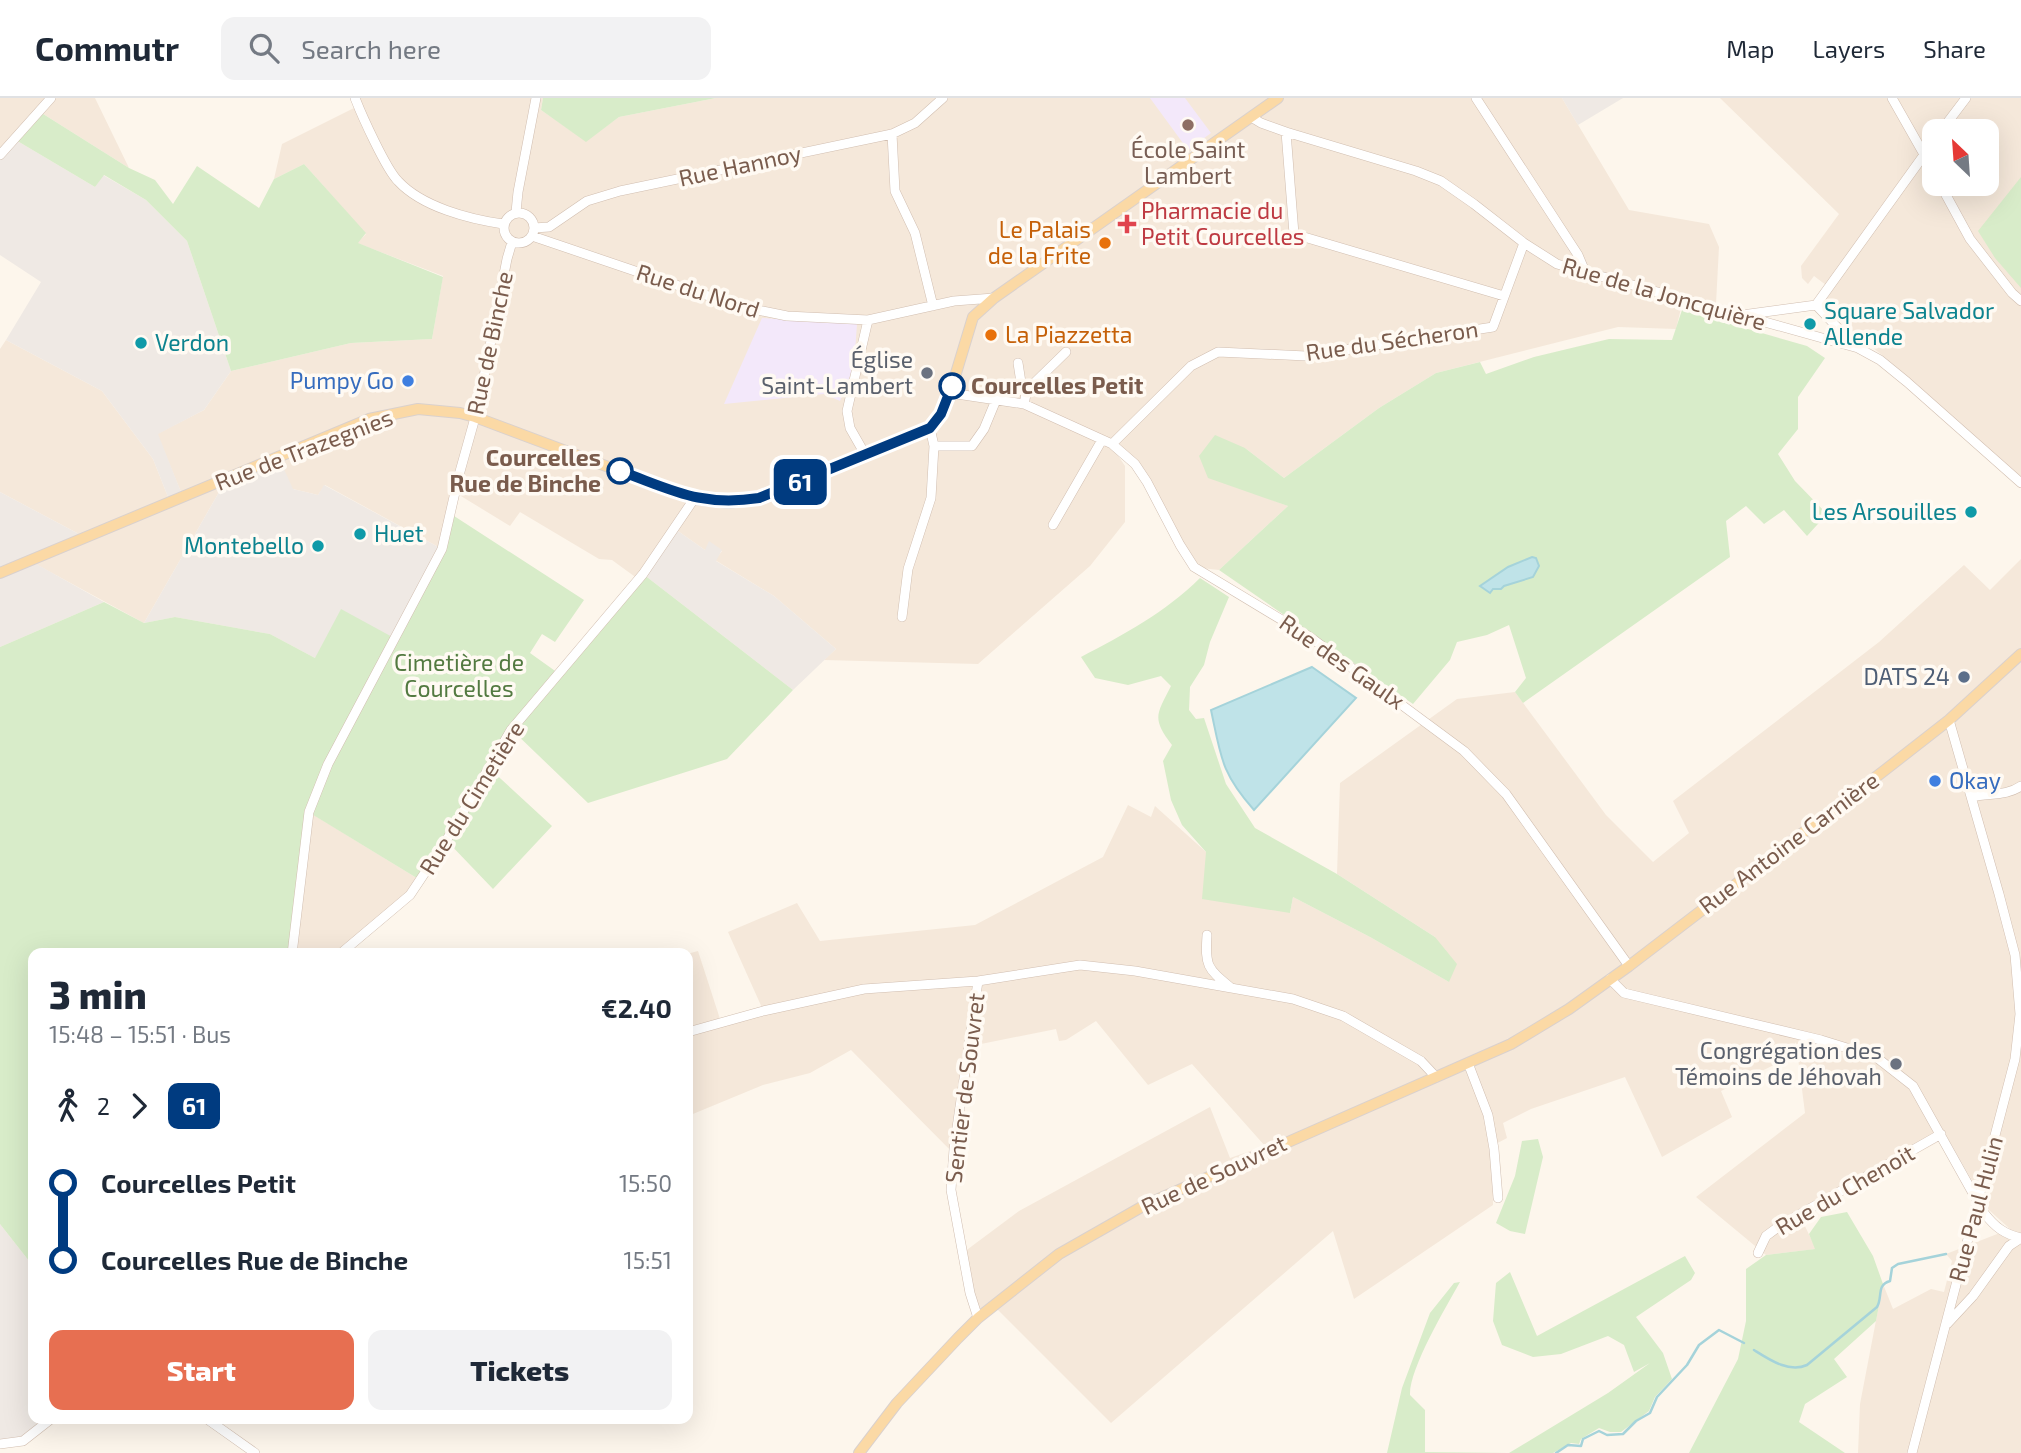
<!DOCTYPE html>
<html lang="en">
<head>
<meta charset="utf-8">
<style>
  :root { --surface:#fff; --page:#f2f2f3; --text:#1f2937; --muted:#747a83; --line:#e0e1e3; --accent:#e76f51 }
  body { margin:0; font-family:"Exo 2",sans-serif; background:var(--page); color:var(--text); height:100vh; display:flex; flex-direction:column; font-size:26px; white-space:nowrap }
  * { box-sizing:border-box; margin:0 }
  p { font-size:23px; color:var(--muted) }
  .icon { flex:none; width:38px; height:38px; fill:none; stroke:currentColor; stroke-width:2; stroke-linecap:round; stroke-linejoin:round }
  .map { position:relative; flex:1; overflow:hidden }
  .panel { position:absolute; left:28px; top:850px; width:665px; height:476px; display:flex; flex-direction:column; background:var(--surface); border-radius:14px; box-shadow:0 7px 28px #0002 }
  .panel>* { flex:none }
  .badge { padding:0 14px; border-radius:10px; font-size:24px; line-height:46px }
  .needle { width:46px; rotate:335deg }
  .buttons { position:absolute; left:1922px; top:21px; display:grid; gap:14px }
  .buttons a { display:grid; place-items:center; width:77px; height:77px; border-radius:14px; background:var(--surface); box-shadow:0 7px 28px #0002; font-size:35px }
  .map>.badge { position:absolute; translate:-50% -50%; box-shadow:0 0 0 4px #fff }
  .legs { display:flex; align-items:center; gap:10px; height:77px; padding:0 21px; font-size:23px }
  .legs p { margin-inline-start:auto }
  .headline { display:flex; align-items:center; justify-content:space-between; height:119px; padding:0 21px }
  h1 { font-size:38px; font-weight:800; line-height:52px }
  .cta { display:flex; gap:14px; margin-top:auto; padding:14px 21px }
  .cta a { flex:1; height:80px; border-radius:14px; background:var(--accent); color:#fff; font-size:28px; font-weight:800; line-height:80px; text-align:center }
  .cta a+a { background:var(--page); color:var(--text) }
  ul { padding:0 21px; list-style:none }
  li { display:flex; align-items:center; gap:24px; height:77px; font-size:26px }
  li i { display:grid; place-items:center; width:10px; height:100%; margin:0 9px; background:currentColor }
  li i::after { content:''; width:18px; height:18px; margin:-9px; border:5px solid; border-radius:50%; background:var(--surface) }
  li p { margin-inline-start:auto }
  li:first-child i { background:linear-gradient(#0000 50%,currentColor 0) }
  li:last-child i { background:linear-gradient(currentColor 50%,#0000 0) }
  header { display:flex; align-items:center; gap:42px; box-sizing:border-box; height:98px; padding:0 35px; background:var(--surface); border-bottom:2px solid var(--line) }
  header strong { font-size:33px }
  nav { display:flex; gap:38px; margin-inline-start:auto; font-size:24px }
  .search { width:490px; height:63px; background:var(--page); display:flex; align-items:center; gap:18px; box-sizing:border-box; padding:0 24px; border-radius:14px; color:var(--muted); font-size:26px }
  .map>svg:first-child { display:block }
  .residential { fill:#f5e8da; fill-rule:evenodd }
  .industrial { fill:#efe9e4 }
  .education { fill:#f3e8fa }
  .green { fill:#d8ecc9 }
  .water { fill:#bfe3e8; stroke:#a5d3da; stroke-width:2 }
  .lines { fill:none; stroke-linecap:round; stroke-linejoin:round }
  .stream { stroke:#a5d3da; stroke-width:2.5 }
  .minor-casing { stroke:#d1beb0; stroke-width:10 }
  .major-casing { stroke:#dad1cd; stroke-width:12 }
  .minor { stroke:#fff; stroke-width:9 }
  .major { stroke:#fbd9a5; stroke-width:10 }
  .line-1-casing { stroke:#fff; stroke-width:16 }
  .line-1 { stroke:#003b80; stroke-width:10 }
  .education-dot { fill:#8d6e63; stroke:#fffaf3; stroke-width:2.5 }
  .health-dot { fill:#e0444e; stroke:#fffaf3; stroke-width:2.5 }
  .food-dot { fill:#e8710a; stroke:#fffaf3; stroke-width:2.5 }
  .culture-dot { fill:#0f9aa8; stroke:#fffaf3; stroke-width:2.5 }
  .worship-dot { fill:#6b7280; stroke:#fffaf3; stroke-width:2.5 }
  .shop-dot { fill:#3f7fe0; stroke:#fffaf3; stroke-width:2.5 }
  .stop-1-dot { fill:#fff; stroke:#003b80; stroke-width:3.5 }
  .service-dot { fill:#5c6f8a; stroke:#fffaf3; stroke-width:2.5 }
  .labels { text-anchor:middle; stroke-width:7; stroke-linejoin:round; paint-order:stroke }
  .education-label { font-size:23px; fill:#785e54; stroke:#fffaf3 }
  .street-label { font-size:23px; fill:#7a5c4d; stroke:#fffaf3 }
  .health-label { font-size:23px; fill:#be3a42; stroke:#fffaf3; text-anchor:start }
  .food-label { font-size:23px; fill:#c56008; stroke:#fffaf3; text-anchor:end }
  .culture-label { font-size:23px; fill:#0d838f; stroke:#fffaf3; text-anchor:start }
  .worship-label { font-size:23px; fill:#5b616d; stroke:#fffaf3; text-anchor:end }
  .shop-label { font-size:23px; fill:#366cbe; stroke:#fffaf3; text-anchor:end }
  .stop-label { font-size:23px; font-weight:bold; fill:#7a5c4d; stroke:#fffaf3; text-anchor:start }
  .park-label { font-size:23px; fill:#537a41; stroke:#fffaf3 }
  .service-label { font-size:23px; fill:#4e5e75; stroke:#fffaf3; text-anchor:end }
</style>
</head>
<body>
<header>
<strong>Commutr</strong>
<div class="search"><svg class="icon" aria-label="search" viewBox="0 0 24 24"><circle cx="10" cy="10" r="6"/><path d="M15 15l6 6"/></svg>Search here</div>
<nav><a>Map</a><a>Layers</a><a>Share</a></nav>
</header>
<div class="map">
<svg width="2021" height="1355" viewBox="0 0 2021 1355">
  <rect width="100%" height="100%" fill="#fdf6ec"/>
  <path class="residential" d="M0,0H95L129,70L40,14L0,57Z
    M355,0H543L541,12L586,43L619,19L716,0H1562L1629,112L1709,126L1719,149L1716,206L1684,198L1676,231L1618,229L1436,275L1379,310L1284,380L1245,350L1259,397L1288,408L1219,472L1192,469L1133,367L1115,353L1125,368V424L1090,468L978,566L824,562L836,551L774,498L715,462L722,453L705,452L675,431L638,481L612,462L599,461L520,414L510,428L456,395L442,451L325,387L318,397L293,391L226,382L144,525L30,463L77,435L0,394V251L6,242L102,293L153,361L170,404L183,399L157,336L204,312L231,273L351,245L432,241L443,178L357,145L366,136L304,66L274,81L282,46L358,8Z
    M1720,0H2021V380L1882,257L1850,232L1820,197L1826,187L1814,178L1808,186L1802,180L1801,168L1839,116ZM1934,33H1986V86H1934Z
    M2021,461V1355H1858L1860,1306L1883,1186L1893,1211L1931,1191L1944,1194L1952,1163L1946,1156L2010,1131L1989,1112L1947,1039L1801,1120L1816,1151L1766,1157L1696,1099L1805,1015L1796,944L1784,962L1721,993L1732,1019L1662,1059L1625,979L1531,1011L1503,1025L1507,1040L1492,1048L1493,1107L1354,1201L1333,1133L1111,1325L990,1204L973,1218L960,1157L1019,1113L1210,1009L1230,1060L1265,1048L1192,966L1148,987L1096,923L1066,942L1059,943L1056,931L976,947L956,1058L851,952L810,975L763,987L688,1018L687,856L698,853L721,924L763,912L728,834L797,805L820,843L975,827L1103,759L1128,707L1151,719L1155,708L1206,754L1290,815L1293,799L1370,839L1449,884L1435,839L1337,776L1340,685L1457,601L1515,594L1606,717L1653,764L1689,735L1673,703L1879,544L1964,467L1990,492Z
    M309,714L420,782L344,856H292Z"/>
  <path class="industrial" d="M1562,0H1623L1578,27Z
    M14,41L95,89L103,77L146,102L187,143L231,273L204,312L158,336L183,399L170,404L153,361L102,293L6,242L41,184L0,157V57Z
    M279,360L293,391L318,397L324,387L442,451L396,541L315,560L270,536L175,519L144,525L226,382Z
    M0,394L77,435L80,442L31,463L104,504L0,549Z
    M675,431L705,452L709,443L722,452L716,463L774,498L836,551L793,592L643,476Z
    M0,1126L33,1168V1321H51L23,1343L0,1346Z"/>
  <path class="education" d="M1150,0H1185L1211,35L1188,52Z
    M762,220L857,226L854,268L840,303L824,296L724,306Z"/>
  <path class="green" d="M543,0H716L619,19L586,44L541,12Z
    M40,14L129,70L155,82L173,106L197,68L259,110L274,81L304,66L366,135L358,145L443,179L432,241L351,245L231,273L187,143L146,102L104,77L95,89L14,41Z
    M2021,79V190L1995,160L1978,133Z
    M1682,212L1807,248L1825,260L1798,299V331L1778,356L1795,383L1827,416L1807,438L1784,412L1764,426L1746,408L1726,423L1730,459L1523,605L1515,594L1526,580L1509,527L1487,537L1457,544L1450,562L1413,606L1219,472L1288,408L1208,380L1199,358L1215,337L1245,350L1284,380L1379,310L1436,275L1480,264L1486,276L1534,259L1609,241L1672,242Z
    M451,416L584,502L555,544L542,536L530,555L558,575L643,476L793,592L727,661L588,705L512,632L489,670L552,728L493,791L447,743L420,782L310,715L292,856H33V1168L0,1126V549L104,504L144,525L175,519L270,536L315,560L341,511L396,541L442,451Z
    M1200,480L1229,499L1210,544L1204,567L1190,589L1189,612L1196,621L1204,620L1226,686L1255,730L1337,776L1435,839L1457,866L1449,884L1370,839L1293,799L1290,815L1202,801L1206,754L1182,727L1171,702L1163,663L1172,647C1151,620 1157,616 1171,588L1161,578L1128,587L1095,580L1081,559C1123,537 1166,514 1200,480Z
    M1538,1041L1543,1059L1525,1136L1510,1133L1496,1125L1515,1078L1522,1043Z
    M1847,1114L1873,1158L1883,1186L1876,1223L1834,1261L1847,1279L1805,1306L1799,1324L1845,1355H1689L1738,1261L1746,1223V1171L1766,1157L1815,1151L1809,1136L1821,1119Z
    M1685,1158L1695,1175L1691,1182L1636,1219L1663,1255L1672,1281L1655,1299L1649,1313L1621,1334H1610L1599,1330L1581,1341L1579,1346L1571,1345L1553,1355H1387L1402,1290L1430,1215L1454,1185L1460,1184C1446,1209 1409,1271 1410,1297L1425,1312V1354L1509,1355L1608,1295L1650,1265L1634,1274L1624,1247L1608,1238L1561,1256L1533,1259L1502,1247L1493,1223L1496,1185L1510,1174L1537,1238Z"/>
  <path class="water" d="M1532,459L1536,460L1539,468L1533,479L1504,488L1501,491H1493L1490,495L1480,488L1508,469Z
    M1312,569L1356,600L1254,712C1221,675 1221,659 1211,612Z"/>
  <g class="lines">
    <path class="stream" d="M1754,1252C1770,1262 1789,1275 1807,1267L1877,1209C1883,1199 1876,1187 1890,1183L1892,1170L1898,1166L1946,1156
      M1556,1355L1568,1347L1581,1348L1583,1341L1599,1333L1607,1337L1623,1336L1636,1323L1650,1315L1657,1299L1687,1267L1699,1247L1719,1232L1744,1245"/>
    <defs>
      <path id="minor" d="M355,0C362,18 386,71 398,83C422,109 469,121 503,126
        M1476,0L1578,157L1586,176
        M1892,0L1934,74
        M1251,19L1261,25L1286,34L1416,73L1441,83L1474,106L1524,145L1557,166L1858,250L1880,262L1907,284L2021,385
        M1941,33L1966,0
        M1286,34L1294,136L1504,198
        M892,36L895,93L915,135L933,208
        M0,57L51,0
        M1940,86L1970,141L2012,195L2021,203
        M516,114L518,94L536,0
        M504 130a15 15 0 1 1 30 0a15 15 0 1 1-30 0Z
        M534,130L549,129L587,103L620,93L892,36L915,25L943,0
        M532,138L738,208L787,218L868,222L954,203L994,200
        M1816,207L1934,43
        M1816,207L1856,249
        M1742,217L1816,207
        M1018,265L1022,291L1026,297
        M950,295L1024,306L1112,346L1135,366L1147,384L1180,447L1194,469L1310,539L1464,653L1506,696L1629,868
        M1024,306L1027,292L1066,254
        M1112,346L1191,268L1218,254L1306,258L1493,229L1524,145
        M934,348H972L984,331L996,302
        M866,358L850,330L847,313L868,222
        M1053,427L1102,342
        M902,519L908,471L931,400L934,348L930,330
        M1972,699C1989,695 2007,698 2021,688
        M1207,837C1205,868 1207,870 1230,889
        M292,856L309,714L328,666L442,451L459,377L478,309L507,161L512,144
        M340,856L410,797L446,743L511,632L643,476L694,401
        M1610,881L1624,895L1821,942L1876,959L1913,988L1984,1115C1995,1129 2004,1136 2021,1140
        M688,934L763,913L864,891L978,883L1080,867L1135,873L1293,901L1343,918L1421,963L1436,979
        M1468,965L1488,1017L1494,1051L1498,1100
        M1758,1155L1766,1138L1781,1127L1941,1036
        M978,1220L970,1195L951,1092L954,1051L978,883
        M1947,1226L1973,1198L2009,1148L2021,1140
        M207,1321L255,1355
        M0,1346L23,1343L51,1321
        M1912,1355L2015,961L2020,916L2015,857L1999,796L1949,622"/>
      <path id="major" d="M0,475L369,321L418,311L460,315L475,319L694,401L729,405L759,400L930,330L941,316L950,295L973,219L994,200L1278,0
        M859,1355L897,1305L958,1240L978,1220L1059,1156L1145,1107L1511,946L1569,911L1629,868L1885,672L1949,622L2021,556"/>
    </defs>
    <use href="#minor" class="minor-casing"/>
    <use href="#major" class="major-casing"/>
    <use href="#minor" class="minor"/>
    <use href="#major" class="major"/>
  </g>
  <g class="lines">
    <defs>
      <path id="line-1" d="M620,373C673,392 700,409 759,400L930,330L941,316L952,288"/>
    </defs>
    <use href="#line-1" class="line-1-casing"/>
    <use href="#line-1" class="line-1"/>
  </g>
  <circle class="education-dot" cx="1188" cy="27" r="7"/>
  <path class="health-dot" d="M1123.5 115.5h7v7h7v7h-7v7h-7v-7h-7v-7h7z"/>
  <g class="food-dot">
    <circle cx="1105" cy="145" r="7"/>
    <circle cx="991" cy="237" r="7"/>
  </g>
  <g class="culture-dot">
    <circle cx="1810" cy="226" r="7"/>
    <circle cx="141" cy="245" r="7"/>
    <circle cx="1971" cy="414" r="7"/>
    <circle cx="360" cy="436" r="7"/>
    <circle cx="318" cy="448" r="7"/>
  </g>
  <g class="worship-dot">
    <circle cx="927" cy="275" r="7"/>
    <circle cx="1896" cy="966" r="7"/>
  </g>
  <g class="shop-dot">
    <circle cx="408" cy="283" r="7"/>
    <circle cx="1935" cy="683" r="7"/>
  </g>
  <g class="stop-1-dot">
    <circle cx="952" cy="288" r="12"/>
    <circle cx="620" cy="373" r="12"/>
  </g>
  <circle class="service-dot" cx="1964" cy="579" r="7"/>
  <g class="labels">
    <g class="education-label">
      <text x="1188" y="60">École Saint<tspan x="1188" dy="26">Lambert</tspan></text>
    </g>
    <g class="street-label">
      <text transform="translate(740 68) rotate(-12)" y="8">Rue Hannoy</text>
      <text transform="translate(698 193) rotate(18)" y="8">Rue du Nord</text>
      <text transform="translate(1664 196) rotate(16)" y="8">Rue de la Joncquière</text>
      <text transform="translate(1392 243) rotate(-8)" y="8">Rue du Sécheron</text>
      <text transform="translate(490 245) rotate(-78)" y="8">Rue de Binche</text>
      <text transform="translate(304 352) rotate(-21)" y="8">Rue de Trazegnies</text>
      <text transform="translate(1342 564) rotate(35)" y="8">Rue des Gaulx</text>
      <text transform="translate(472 700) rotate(-58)" y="8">Rue du Cimetière</text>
      <text transform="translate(1789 745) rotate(-37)" y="8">Rue Antoine Carnière</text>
      <text transform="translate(965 990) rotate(-83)" y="8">Sentier de Souvret</text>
      <text transform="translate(1214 1077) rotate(-25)" y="8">Rue de Souvret</text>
      <text transform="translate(1845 1092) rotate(-30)" y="8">Rue du Chenoit</text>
      <text transform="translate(1976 1111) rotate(-75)" y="8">Rue Paul Hulin</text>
    </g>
    <g class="health-label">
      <text x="1141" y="121">Pharmacie du<tspan x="1141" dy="26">Petit Courcelles</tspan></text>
    </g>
    <g class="food-label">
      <text x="1091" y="140">Le Palais<tspan x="1091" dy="26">de la Frite</tspan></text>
      <text x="1005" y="245" text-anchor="start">La Piazzetta</text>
    </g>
    <g class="culture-label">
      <text x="1824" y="221">Square Salvador<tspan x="1824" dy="26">Allende</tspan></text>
      <text x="155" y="253">Verdon</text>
      <text x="1957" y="422" text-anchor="end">Les Arsouilles</text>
      <text x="374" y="444">Huet</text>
      <text x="304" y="456" text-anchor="end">Montebello</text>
    </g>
    <g class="worship-label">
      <text x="913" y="270">Église<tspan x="913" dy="26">Saint-Lambert</tspan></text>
      <text x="1882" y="961">Congrégation des<tspan x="1882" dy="26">Témoins de Jéhovah</tspan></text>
    </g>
    <g class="shop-label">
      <text x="394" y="291">Pumpy Go</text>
      <text x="1949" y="691" text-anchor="start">Okay</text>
    </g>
    <g class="stop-label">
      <text x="971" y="296">Courcelles Petit</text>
      <text x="601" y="368" text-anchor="end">Courcelles<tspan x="601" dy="26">Rue de Binche</tspan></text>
    </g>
    <g class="park-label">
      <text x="459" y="573">Cimetière de<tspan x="459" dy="26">Courcelles</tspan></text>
    </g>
    <g class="service-label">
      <text x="1950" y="587">DATS 24</text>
    </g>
  </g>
</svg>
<div class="buttons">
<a><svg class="needle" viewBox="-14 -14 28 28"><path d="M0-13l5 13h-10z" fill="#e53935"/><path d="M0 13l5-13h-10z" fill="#747a83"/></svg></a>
</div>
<b class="badge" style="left:800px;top:384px;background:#003b80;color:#fff">61</b>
<section class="panel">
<div class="headline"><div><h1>3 min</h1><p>15:48 – 15:51 · Bus</p></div><b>€2.40</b></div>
<div class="legs"><svg class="icon" aria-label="walk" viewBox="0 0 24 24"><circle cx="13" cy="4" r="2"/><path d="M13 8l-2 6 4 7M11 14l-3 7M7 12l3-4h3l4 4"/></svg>2<svg class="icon" aria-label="forward" viewBox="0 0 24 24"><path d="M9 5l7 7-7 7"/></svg><b class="badge" style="background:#003b80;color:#fff">61</b></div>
<ul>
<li><i style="color:#003b80"></i><b>Courcelles Petit</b><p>15:50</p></li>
<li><i style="color:#003b80"></i><b>Courcelles Rue de Binche</b><p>15:51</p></li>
</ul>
<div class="cta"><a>Start</a><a>Tickets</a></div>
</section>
</div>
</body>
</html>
